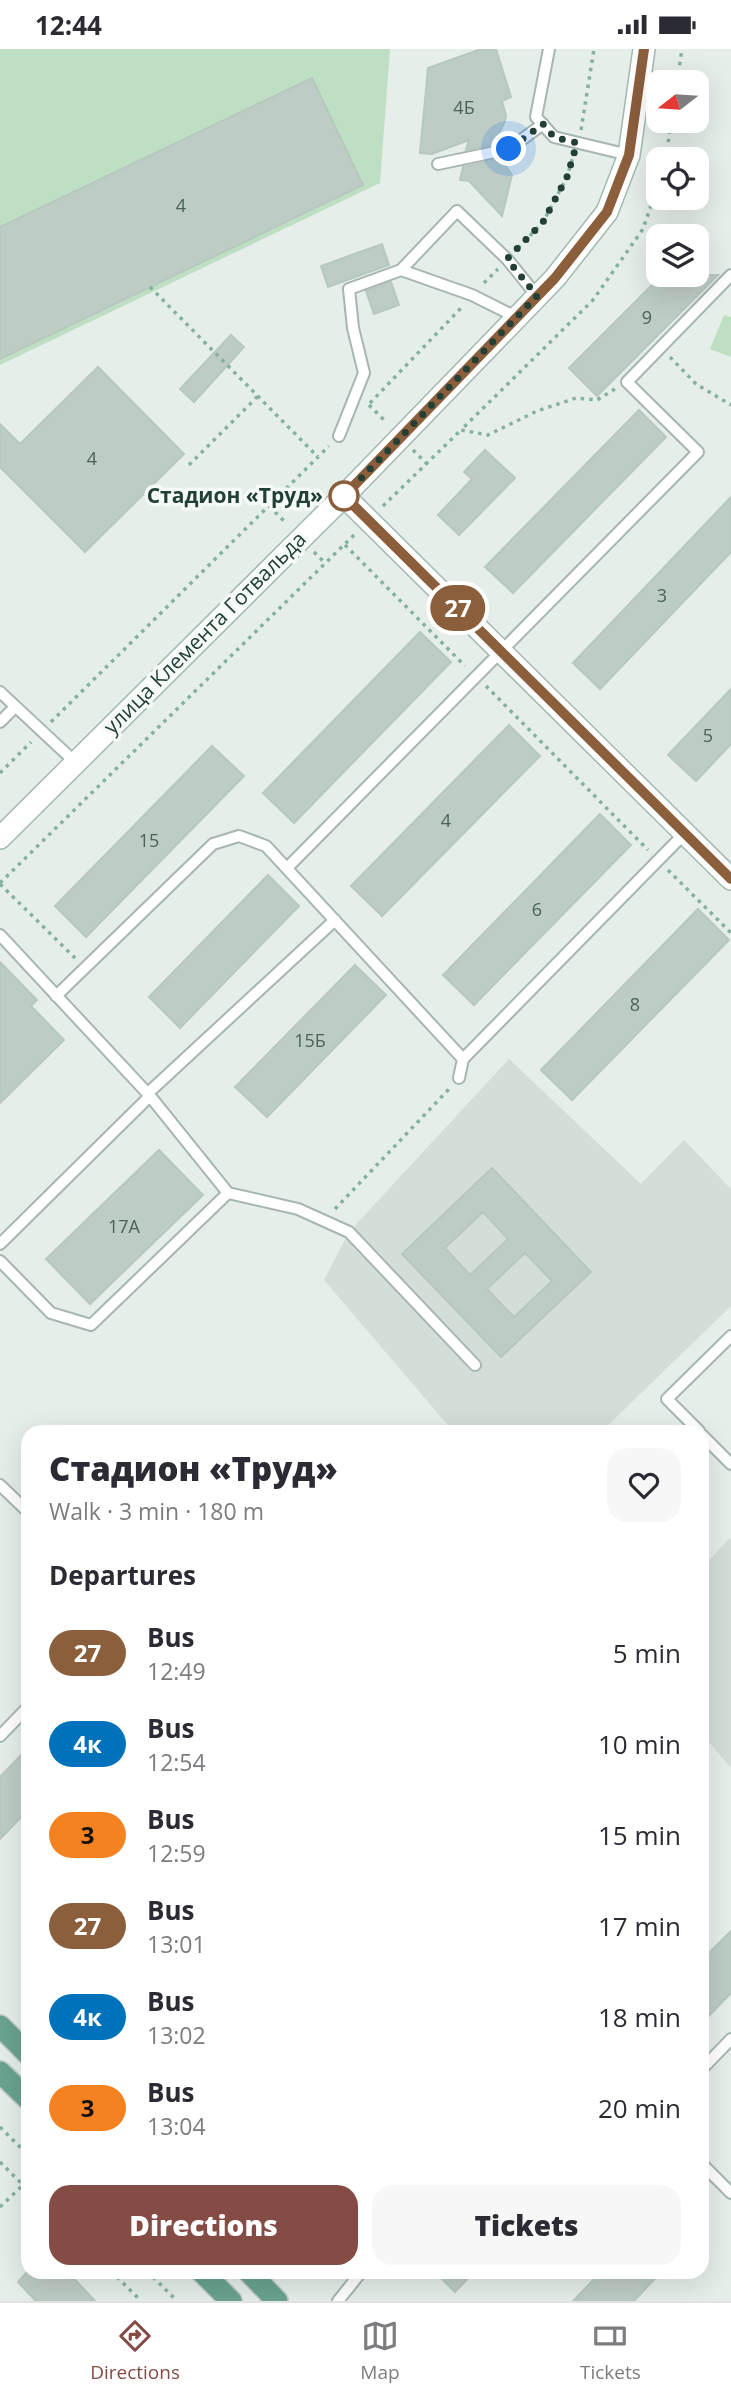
<!DOCTYPE html>
<html lang="en">
<head>
<meta charset="utf-8">
<style>
  :root { --surface:#fff; --page:#f7f7f7; --text:#2b2b33; --muted:#7c7c81; --line:#e1e1e2; --accent:#854c46 }
  body { margin:0; font-family:"Open Sans",sans-serif; background:var(--page); color:var(--text); height:100vh; display:flex; flex-direction:column; font-size:26px; white-space:nowrap }
  * { box-sizing:border-box; margin:0 }
  p { font-size:23px; color:var(--muted) }
  .icon { flex:none; width:38px; height:38px; fill:none; stroke:currentColor; stroke-width:2; stroke-linecap:round; stroke-linejoin:round }
  .map { position:relative; flex:1; overflow:hidden }
  .panel { position:absolute; left:21px; top:1376px; width:688px; height:854px; display:flex; flex-direction:column; background:var(--surface); border-radius:21px; box-shadow:0 7px 28px #0002 }
  .panel>* { flex:none }
  .badge { padding:0 14px; border-radius:23px; font-size:24px; line-height:46px }
  .needle { width:46px; rotate:253deg }
  .controls { position:absolute; left:646px; top:21px; display:grid; gap:14px }
  .controls a { display:grid; place-items:center; width:63px; height:63px; border-radius:14px; background:var(--surface); box-shadow:0 7px 28px #0002; font-size:35px }
  .you { position:absolute; width:35px; height:35px; margin:-18px; border:5px solid #fff; border-radius:50%; background:#1a73e8; box-shadow:0 0 0 10px #1a73e833 }
  .map>.badge { position:absolute; translate:-50% -50%; box-shadow:0 0 0 4px #fff }
  h2 { padding:0 28px; font-size:26px; line-height:63px }
  .round { display:grid; place-items:center; flex:none; width:74px; height:74px; border-radius:21px; background:var(--page) }
  .overview { display:flex; align-items:center; justify-content:space-between; height:119px; padding:0 28px }
  h1 { font-size:33px; font-weight:800; line-height:52px }
  .cta { display:flex; gap:14px; margin-top:auto; padding:14px 28px }
  .cta a { flex:1; height:80px; border-radius:21px; background:var(--accent); color:#fff; font-size:28px; font-weight:800; line-height:80px; text-align:center }
  .cta a+a { background:var(--page); color:var(--text) }
  ul { padding:0; list-style:none }
  li { display:flex; align-items:center; gap:21px; height:91px; padding:0 28px }
  li div { flex:1 }
  li b { display:block; font-size:26px }
  li em { font-style:normal }
  li .badge { min-width:77px; font-weight:700; text-align:center }
  .status { display:flex; justify-content:space-between; align-items:center; height:49px; padding:0 35px; background:var(--surface); direction:ltr }
  .status svg { height:19px; fill:currentColor }
  .dock { display:flex; justify-content:space-around; align-items:center; height:98px; border-top:2px solid var(--line); background:var(--surface); font-size:19px; color:var(--muted) }
  .dock a { display:grid; justify-items:center; gap:4px }
  .dock .selected { color:var(--accent) }
  .map>svg:first-child { display:block }
  .built { fill:#d3ded8 }
  .green { fill:#bedfc3 }
  .building { fill:#bdccc4; stroke:#b7c8bf; stroke-width:2; fill-rule:evenodd }
  .lines { fill:none; stroke-linecap:round; stroke-linejoin:round }
  .lane-casing { stroke:#a7b6b0; stroke-width:14 }
  .secondary-casing { stroke:#a3bab0; stroke-width:24 }
  .primary-casing { stroke:#c1cac7; stroke-width:24 }
  .path { stroke:#85b29f; stroke-width:3.5; stroke-dasharray:3.5 5; stroke-linecap:butt }
  .lane { stroke:#fff; stroke-width:10 }
  .secondary { stroke:#fff; stroke-width:21 }
  .primary { stroke:#69a38f; stroke-width:21 }
  .line-casing { stroke:#fff; stroke-width:16 }
  .line { stroke:#8b5e3c; stroke-width:10 }
  .walk { stroke:#234036; stroke-width:7; stroke-dasharray:0 12.6 }
  .stop-dot { fill:#fff; stroke:#8b5e3c; stroke-width:3.5 }
  .labels { text-anchor:middle; stroke-width:7; stroke-linejoin:round; paint-order:stroke }
  .number-label { font-size:18px; fill:#4a635a }
  .stop-label { font-size:21px; font-weight:bold; fill:#234036; stroke:#f5faf7; text-anchor:end }
  .street-label { font-size:21px; fill:#234036; stroke:#f5faf7 }
</style>
</head>
<body>
<div class="status"><b>12:44</b><svg viewBox="0 0 49 12"><path d="M0 12V9h3v3zM5 12V6h3v6zM10 12V3h3v9zM15 12V0h3v12zM26 1h20v11H26zM47 4h2v5h-2z"/></svg></div>
<div class="map">
<svg width="731" height="2252" viewBox="0 0 731 2252">
  <rect width="100%" height="100%" fill="#e5eee9"/>
  <path class="built" d="M509,1010L641,1135L684,1091L731,1140V1257L602,1382H453L324,1231L349,1183Z
    M729,1490H731V1719L702,1685V1519Z"/>
  <path class="green" d="M0,0H390L380,134L0,316Z
    M724,266L731,268V308L710,300Z"/>
  <path class="building" d="M481,0H496L511,48L502,52L506,66L505,72L494,95L466,101L469,91L432,105L420,104L428,19Z
    M312,29L363,136L0,310V178Z
    M501,110L512,126L502,167L469,132L460,131L463,118Z
    M382,195L389,216L328,238L321,217Z
    M662,226H718L597,347L569,319Z
    M391,233L399,256L374,265L366,242Z
    M231,286L244,298L194,353L180,340Z
    M98,318L184,405L85,503L0,418V375L20,395Z
    M639,361L666,388L513,544L485,518Z
    M485,401L515,429L459,486L438,466L472,430L464,423Z
    M731,448V503L600,640L573,614Z
    M420,583L451,613L294,774L263,744Z
    M731,640V695L696,732L668,706Z
    M509,676L540,707L382,867L351,837Z
    M212,697L244,727L86,888L55,857Z
    M600,765L631,796L474,956L443,926Z
    M268,826L299,857L180,979L149,948Z
    M698,860L729,891L572,1051L541,1021Z
    M0,913L37,951L31,957L64,991L0,1054Z
    M355,916L386,946L267,1068L235,1038Z
    M159,1101L203,1146L90,1255L46,1210Z
    M492,1119L591,1223L501,1308L402,1205ZM483,1163L508,1190L470,1226L445,1199ZM525,1204L552,1232L514,1268L487,1240Z
    M28,1699V1761L0,1790V1728Z
    M731,1882V1944L702,1974V1911Z
    M28,2222H67L95,2252H36L18,2233Z
    M434,2222H475L455,2243Z
    M602,2222H662L634,2252H573Z"/>
  <g class="lines">
    <defs>
      <path id="lane" d="M549,0L536,68L554,88L629,106
        M438,115L509,100L543,75
        M401,221L457,162L507,210L537,247
        M339,387L364,324L353,279L349,240L401,221L472,246L516,268
        M0,643L75,713
        M0,673L15,658
        M287,819L698,403L627,333L731,226
        M0,886L150,1047L0,1195
        M56,947L213,795L239,787L266,797L463,1010L459,1029
        M463,1010L685,784
        M147,1045L335,871
        M228,1144L298,1160L349,1183L475,1316
        M0,1212L51,1264L91,1276L228,1144L150,1047
        M699,1382L667,1350L731,1287
        M702,1386L731,1415
        M0,1436L28,1463
        M0,1687L28,1658
        M702,2020L731,1990
        M702,2115L731,2144
        M338,2252L362,2222"/>
      <path id="secondary" d="M344,447L731,830
        M0,789L344,447L555,229L607,163L629,106L644,0"/>
      <path id="primary" d="M0,1977L28,2005
        M0,2023L28,2050
        M201,2222L231,2252
        M248,2222L277,2252"/>
    </defs>
    <use href="#lane" class="lane-casing"/>
    <use href="#secondary" class="secondary-casing"/>
    <use href="#primary" class="primary-casing"/>
    <path class="path" d="M677,33L682,0
      M581,81L594,0
      M666,110L671,72
      M518,199L543,173L567,128L573,108
      M484,234L498,220
      M150,238L318,408
      M670,308L696,335L731,356
      M615,340L597,351L576,349L537,362L488,386L461,381L593,251L643,180L658,136
      M370,354L462,258
      M369,356L386,373
      M413,401L427,415
      M189,416L258,347
      M269,457L287,475
      M383,457L461,381
      M345,496L465,617
      M314,503L325,514
      M486,637L648,801
      M51,673L329,397
      M0,724L31,693
      M668,821L731,884
      M0,834L355,485
      M0,835L76,910
      M335,1160L450,1039
      M0,2078L28,2106
      M0,2113L28,2141
      M0,2158L23,2136
      M111,2222L141,2252
      M147,2222L177,2252"/>
    <use href="#lane" class="lane"/>
    <use href="#secondary" class="secondary"/>
    <use href="#primary" class="primary"/>
  </g>
  <g class="lines">
    <defs>
      <path id="line" d="M644,0L629,106L607,163L555,229L344,447L731,830"/>
    </defs>
    <use href="#line" class="line-casing"/>
    <use href="#line" class="line"/>
    <path class="walk" d="M344,447L537,247L507,210L543,173L567,128L577,94L554,88L543,75L509,100"/>
  </g>
  <circle class="stop-dot" cx="344" cy="447" r="14"/>
  <g class="labels">
    <g class="number-label">
      <text x="464" y="65">4Б</text>
      <text x="181" y="163">4</text>
      <text x="647" y="275">9</text>
      <text x="92" y="416">4</text>
      <text x="662" y="553">3</text>
      <text x="708" y="693">5</text>
      <text x="446" y="778">4</text>
      <text x="149" y="798">15</text>
      <text x="537" y="867">6</text>
      <text x="635" y="962">8</text>
      <text x="310" y="998">15Б</text>
      <text x="124" y="1184">17А</text>
    </g>
    <g class="stop-label">
      <text x="323" y="454">Стадион «Труд»</text>
    </g>
    <g class="street-label">
      <text transform="translate(205 584) rotate(-45)" y="7">улица Клемента Готвальда</text>
    </g>
  </g>
</svg>
<div class="controls">
<a><svg class="needle" viewBox="-14 -14 28 28"><path d="M0-13l5 13h-10z" fill="#e53935"/><path d="M0 13l5-13h-10z" fill="#7c7c81"/></svg></a>
<a><svg class="icon" aria-label="locate" viewBox="0 0 24 24"><circle cx="12" cy="12" r="6"/><path d="M12 2v4M12 18v4M2 12h4M18 12h4"/></svg></a>
<a><svg class="icon" aria-label="layers" viewBox="0 0 24 24"><path d="M12 4l9 5-9 5-9-5zM3 14l9 5 9-5"/></svg></a>
</div>
<div class="you" style="left:509px;top:100px"></div>
<b class="badge" style="left:458px;top:559px;background:#8b5e3c;color:#fff">27</b>
<section class="panel">
<div class="overview"><div><h1>Стадион «Труд»</h1><p>Walk · 3 min · 180 m</p></div><a class="round"><svg class="icon" aria-label="heart" viewBox="0 0 24 24"><path d="M12 20l-8-8c-3-5 5-10 8-4 3-6 11-1 8 4z"/></svg></a></div>
<h2>Departures</h2>
<ul>
<li><span class="badge" style="background:#8b5e3c;color:#fff">27</span><div><b>Bus</b><p>12:49</p></div><em>5 min</em></li>
<li><span class="badge" style="background:#0072bc;color:#fff">4к</span><div><b>Bus</b><p>12:54</p></div><em>10 min</em></li>
<li><span class="badge" style="background:#f58220;color:#111">3</span><div><b>Bus</b><p>12:59</p></div><em>15 min</em></li>
<li><span class="badge" style="background:#8b5e3c;color:#fff">27</span><div><b>Bus</b><p>13:01</p></div><em>17 min</em></li>
<li><span class="badge" style="background:#0072bc;color:#fff">4к</span><div><b>Bus</b><p>13:02</p></div><em>18 min</em></li>
<li><span class="badge" style="background:#f58220;color:#111">3</span><div><b>Bus</b><p>13:04</p></div><em>20 min</em></li>
</ul>
<div class="cta"><a>Directions</a><a>Tickets</a></div>
</section>
</div>
<nav class="dock">
<a class="selected"><svg class="icon" aria-label="directions" viewBox="0 0 24 24"><path d="M12 3l9 9-9 9-9-9zM9 14v-3h6M13 9l2 2-2 2"/></svg>Directions</a>
<a><svg class="icon" aria-label="map" viewBox="0 0 24 24"><path d="M3 6l6-2 6 2 6-2v14l-6 2-6-2-6 2zM9 4v14M15 6v14"/></svg>Map</a>
<a><svg class="icon" aria-label="tickets" viewBox="0 0 24 24"><path d="M3 7h18v10H3zM15 7v10"/></svg>Tickets</a>
</nav>
</body>
</html>
